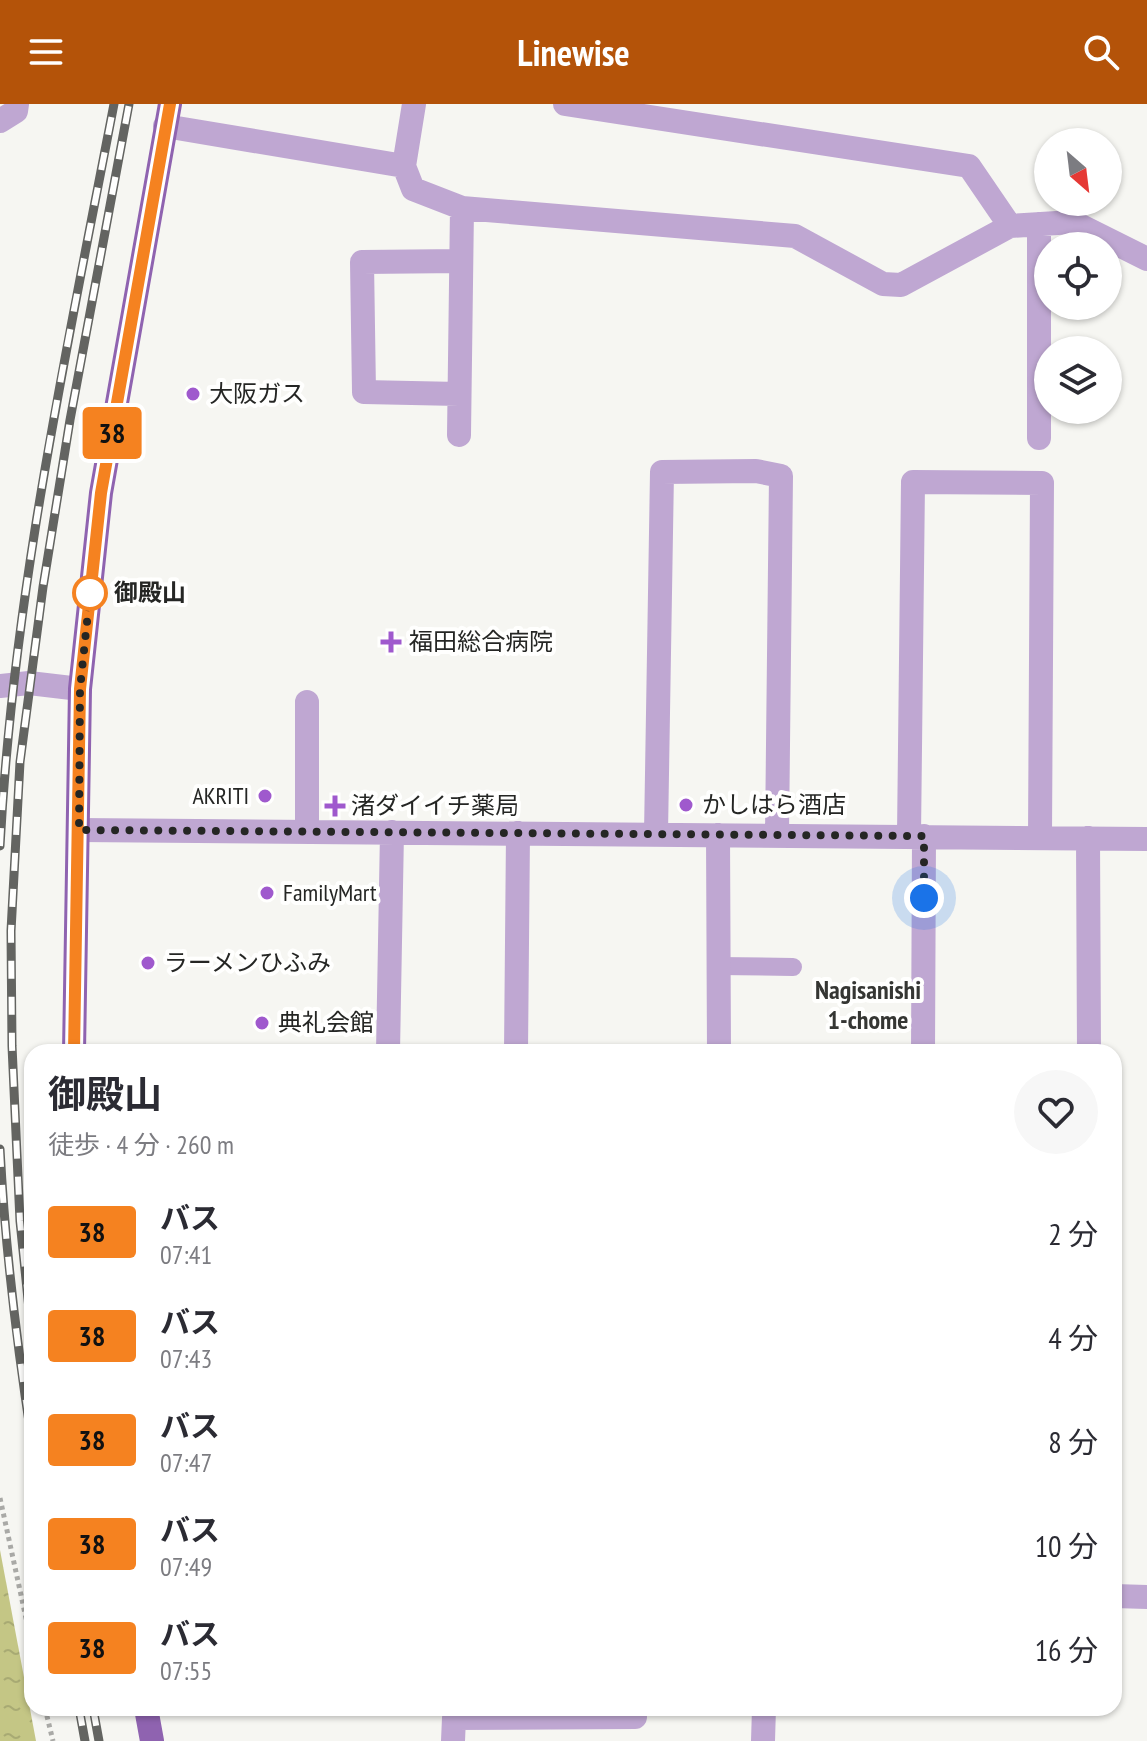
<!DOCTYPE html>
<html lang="ja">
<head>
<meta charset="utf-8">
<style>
  :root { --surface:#fff; --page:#f7f7f7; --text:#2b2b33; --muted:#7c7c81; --accent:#b45309 }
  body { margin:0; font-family:"PT Sans Narrow","Noto Sans JP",sans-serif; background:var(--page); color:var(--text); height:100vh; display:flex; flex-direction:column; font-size:30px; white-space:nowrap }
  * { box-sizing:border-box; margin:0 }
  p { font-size:26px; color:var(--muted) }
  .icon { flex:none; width:44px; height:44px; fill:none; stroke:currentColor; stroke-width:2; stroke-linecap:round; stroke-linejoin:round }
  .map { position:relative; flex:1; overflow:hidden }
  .details { position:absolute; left:24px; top:940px; width:1098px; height:672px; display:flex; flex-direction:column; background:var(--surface); border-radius:24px; box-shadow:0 2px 6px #0004 }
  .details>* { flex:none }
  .badge { padding:0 16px; border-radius:6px; font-size:28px; line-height:52px }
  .needle { width:52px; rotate:152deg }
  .buttons { position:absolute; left:1034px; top:24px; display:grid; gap:16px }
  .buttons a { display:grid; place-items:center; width:88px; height:88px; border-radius:50%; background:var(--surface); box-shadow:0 2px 6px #0004; font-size:40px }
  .you { position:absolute; width:40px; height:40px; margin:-20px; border:6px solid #fff; border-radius:50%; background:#1a73e8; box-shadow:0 0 0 12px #1a73e833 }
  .map>.badge { position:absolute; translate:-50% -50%; box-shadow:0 0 0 4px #fff }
  .round { display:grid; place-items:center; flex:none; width:84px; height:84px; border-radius:42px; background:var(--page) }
  .summary { display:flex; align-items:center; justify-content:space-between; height:136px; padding:0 24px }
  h1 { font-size:38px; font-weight:700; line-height:60px }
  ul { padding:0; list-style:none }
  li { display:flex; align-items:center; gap:24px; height:104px; padding:0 24px }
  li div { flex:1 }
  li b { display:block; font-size:30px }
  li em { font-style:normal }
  li .badge { min-width:88px; font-weight:700; text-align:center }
  header { display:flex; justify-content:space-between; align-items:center; height:104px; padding:0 24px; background:var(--accent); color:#fff; font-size:36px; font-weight:700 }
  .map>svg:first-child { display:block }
  .water { fill:url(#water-ripples) }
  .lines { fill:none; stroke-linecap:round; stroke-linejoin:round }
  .path { stroke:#a9a9a6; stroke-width:5; stroke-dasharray:4 4; stroke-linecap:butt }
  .lane { stroke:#bfa7d2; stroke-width:18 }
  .street { stroke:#bfa7d2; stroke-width:24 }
  .primary { stroke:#8f63b0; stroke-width:24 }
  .rail-casing { stroke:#636461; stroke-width:9 }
  .rail { stroke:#fffffe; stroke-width:6; stroke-dasharray:18; stroke-linecap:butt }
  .line-casing { stroke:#fff; stroke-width:18 }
  .line { stroke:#f58220; stroke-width:12 }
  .walk { stroke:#252624; stroke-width:8; stroke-dasharray:0 14.4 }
  .poi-dot { fill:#9f59cd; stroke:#fffffe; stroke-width:3 }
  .stop-dot { fill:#fff; stroke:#f58220; stroke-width:4 }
  .labels { text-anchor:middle; stroke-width:8; stroke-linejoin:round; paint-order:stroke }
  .poi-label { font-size:24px; fill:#252624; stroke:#fffffe; text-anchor:start }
  .stop-label { font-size:24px; font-weight:bold; fill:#252624; stroke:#fffffe; text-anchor:start }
  .neighbourhood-label { font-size:26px; font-weight:bold; fill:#353633; stroke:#fffffe }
</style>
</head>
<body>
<header><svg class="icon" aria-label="menu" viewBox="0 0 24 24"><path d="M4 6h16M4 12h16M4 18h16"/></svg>Linewise<svg class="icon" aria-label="search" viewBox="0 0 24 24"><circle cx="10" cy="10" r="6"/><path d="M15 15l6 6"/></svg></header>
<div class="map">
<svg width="1147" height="1637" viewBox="0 0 1147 1637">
  <defs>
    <pattern id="water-ripples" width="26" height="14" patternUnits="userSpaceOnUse" patternTransform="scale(2)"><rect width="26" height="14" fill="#c4c685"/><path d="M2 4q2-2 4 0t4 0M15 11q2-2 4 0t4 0" fill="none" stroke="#a8aa73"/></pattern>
  </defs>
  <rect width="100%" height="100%" fill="#f6f6f2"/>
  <path class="water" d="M0,1446L36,1637H0Z"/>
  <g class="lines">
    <path class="path" d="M0,1394L32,1542
      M45,1604L53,1637"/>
    <path class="lane" d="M718,862L793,863"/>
    <path class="street" d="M414,0L404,62L413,85L462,104L795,132L883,180L901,181L1010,122L1073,118L1147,155
      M565,0L969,62L1010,122
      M0,17L16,7L17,0
      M165,22L404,62
      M459,290L364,288L362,158L461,157
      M459,331L462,104
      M1039,334V120
      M0,582L29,579L80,585
      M79,726L1147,735
      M307,727V598
      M656,730L662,368L756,367L781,372L777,731
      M718,731L719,948
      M909,732L913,378L1042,379L1040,733
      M1088,734L1089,948
      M388,948L392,728
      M516,948L518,729
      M923,948L924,732
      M1114,1492L1147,1493
      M453,1637L454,1614L635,1613
      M763,1637L764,1604"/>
    <path class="primary" d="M74,948L80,585L101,389L170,0
      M146,1604L152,1637"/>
    <defs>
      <path id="rail" d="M0,742C13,492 67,245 114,0
        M0,1045C5,1143 17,1241 32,1338
        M32,1234L20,1117L12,942L11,827L20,658L43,483L70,316L129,0
        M79,1604L85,1637
        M93,1604L99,1637"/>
    </defs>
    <use href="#rail" class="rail-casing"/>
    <use href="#rail" class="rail"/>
  </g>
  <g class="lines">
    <defs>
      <path id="line" d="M74,948L80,585L101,389L170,0"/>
    </defs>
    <use href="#line" class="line-casing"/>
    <use href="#line" class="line"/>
    <path class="walk" d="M90,489L80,585L79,726L924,732V794"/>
  </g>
  <g class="poi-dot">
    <circle cx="193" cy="290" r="8"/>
    <path d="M387 526h8v8h8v8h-8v8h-8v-8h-8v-8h8z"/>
    <circle cx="265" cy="692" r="8"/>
    <circle cx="686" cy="701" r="8"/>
    <path d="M331 690h8v8h8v8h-8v8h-8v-8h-8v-8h8z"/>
    <circle cx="267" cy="789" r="8"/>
    <circle cx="148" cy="859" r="8"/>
    <circle cx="262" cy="919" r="8"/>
  </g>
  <circle class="stop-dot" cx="90" cy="489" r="16"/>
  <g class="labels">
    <g class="poi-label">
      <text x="209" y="298">大阪ガス</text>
      <text x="409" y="546">福田総合病院</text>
      <text x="249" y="700" text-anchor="end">AKRITI</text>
      <text x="702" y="709">かしはら酒店</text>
      <text x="351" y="710">渚ダイイチ薬局</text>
      <text x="283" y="797">FamilyMart</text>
      <text x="164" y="867">ラーメンひふみ</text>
      <text x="278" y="927">典礼会館</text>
    </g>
    <g class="stop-label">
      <text x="114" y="497">御殿山</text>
    </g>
    <g class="neighbourhood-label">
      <text x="868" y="895">Nagisanishi<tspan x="868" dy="30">1-chome</tspan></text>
    </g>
  </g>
</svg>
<div class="buttons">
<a><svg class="needle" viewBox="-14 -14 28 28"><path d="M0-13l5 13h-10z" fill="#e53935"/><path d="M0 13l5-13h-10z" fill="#7c7c81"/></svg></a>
<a><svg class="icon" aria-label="locate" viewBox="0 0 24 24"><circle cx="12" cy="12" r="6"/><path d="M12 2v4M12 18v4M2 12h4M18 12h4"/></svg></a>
<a><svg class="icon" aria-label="layers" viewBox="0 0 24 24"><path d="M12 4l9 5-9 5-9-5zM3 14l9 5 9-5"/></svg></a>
</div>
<div class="you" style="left:924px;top:794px"></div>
<b class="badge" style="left:112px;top:329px;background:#f58220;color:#111">38</b>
<section class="details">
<div class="summary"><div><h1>御殿山</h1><p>徒歩 · 4 分 · 260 m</p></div><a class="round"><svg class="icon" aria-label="heart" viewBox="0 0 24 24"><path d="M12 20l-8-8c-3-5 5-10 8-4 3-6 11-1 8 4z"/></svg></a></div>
<ul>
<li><span class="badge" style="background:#f58220;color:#111">38</span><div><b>バス</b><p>07:41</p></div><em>2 分</em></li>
<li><span class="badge" style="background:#f58220;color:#111">38</span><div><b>バス</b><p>07:43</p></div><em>4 分</em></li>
<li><span class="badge" style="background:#f58220;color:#111">38</span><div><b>バス</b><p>07:47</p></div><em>8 分</em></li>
<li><span class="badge" style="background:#f58220;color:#111">38</span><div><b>バス</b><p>07:49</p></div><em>10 分</em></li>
<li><span class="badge" style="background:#f58220;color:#111">38</span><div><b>バス</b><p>07:55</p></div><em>16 分</em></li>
</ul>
</section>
</div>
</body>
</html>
